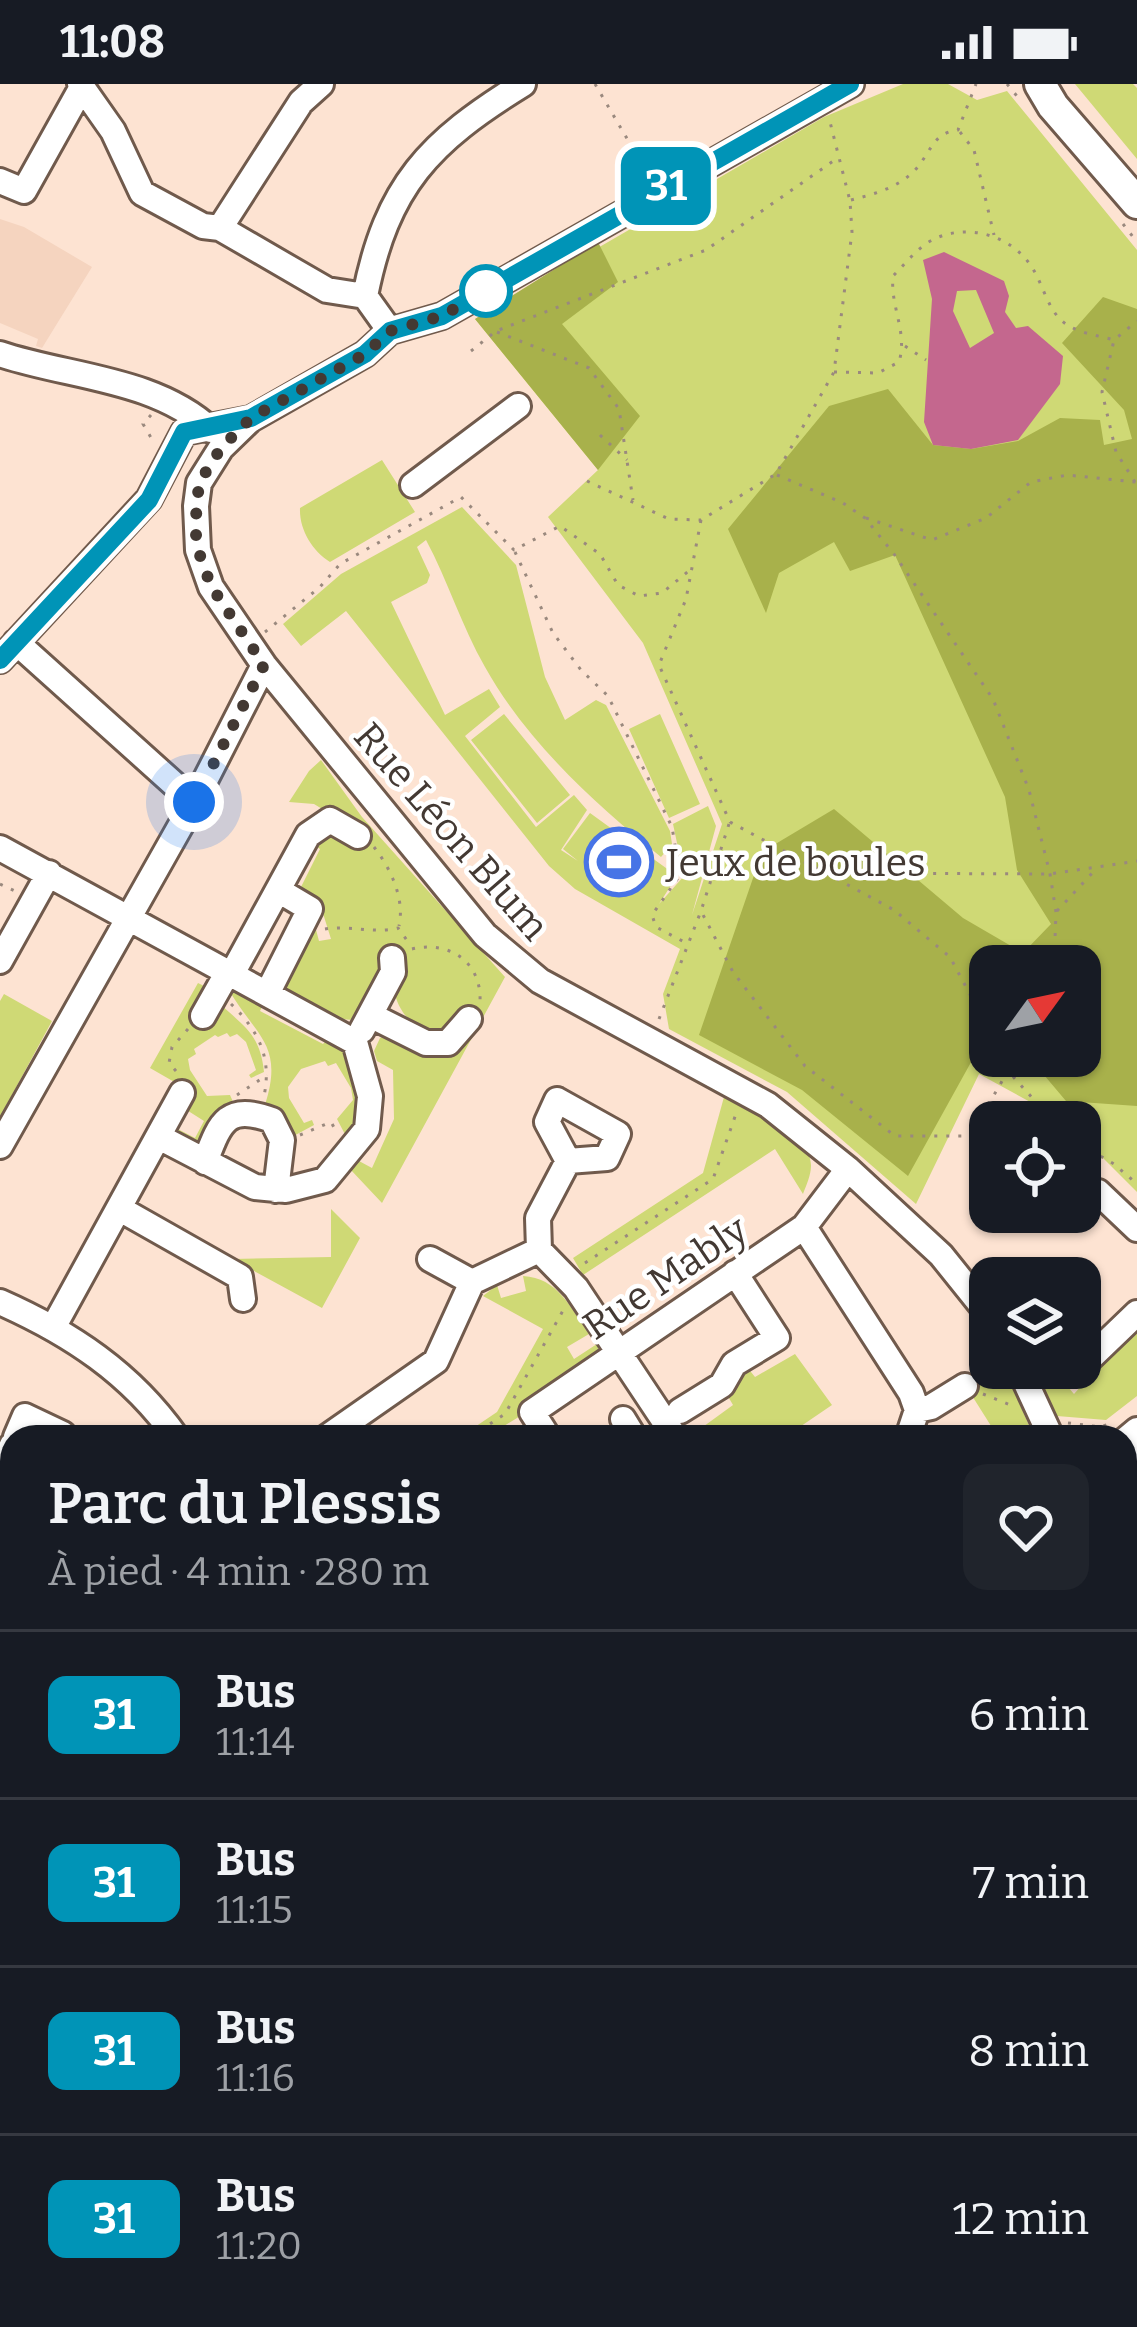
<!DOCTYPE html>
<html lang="fr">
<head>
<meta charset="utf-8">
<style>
  :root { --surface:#171b24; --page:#20242c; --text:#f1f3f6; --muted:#9ea1a6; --line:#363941 }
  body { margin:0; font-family:Bitter,serif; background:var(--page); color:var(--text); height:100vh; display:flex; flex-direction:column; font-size:45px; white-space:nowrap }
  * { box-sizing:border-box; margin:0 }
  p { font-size:39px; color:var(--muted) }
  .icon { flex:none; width:66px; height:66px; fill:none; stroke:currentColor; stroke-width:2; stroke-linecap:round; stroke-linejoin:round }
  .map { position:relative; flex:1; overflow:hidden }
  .side { position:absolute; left:0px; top:1341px; width:1137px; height:903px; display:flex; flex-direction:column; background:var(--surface); border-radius:36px 36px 0 0; box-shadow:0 3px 9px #0004 }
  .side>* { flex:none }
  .badge { padding:0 24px; border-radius:18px; font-size:42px; line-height:78px }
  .needle { width:78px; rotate:57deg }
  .buttons { position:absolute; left:969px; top:861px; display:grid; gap:24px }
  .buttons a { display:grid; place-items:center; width:132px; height:132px; border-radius:24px; background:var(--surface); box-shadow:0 3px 9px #0004; font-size:60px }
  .you { position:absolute; width:60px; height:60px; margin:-30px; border:9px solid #fff; border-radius:50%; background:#1a73e8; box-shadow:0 0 0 18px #1a73e833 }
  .map>.badge { position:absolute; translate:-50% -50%; box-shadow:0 0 0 6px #fff }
  .round { display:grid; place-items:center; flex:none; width:126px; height:126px; border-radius:24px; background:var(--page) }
  .overview { display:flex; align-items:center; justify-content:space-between; height:204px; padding:0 48px }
  h1 { font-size:57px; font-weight:600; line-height:90px }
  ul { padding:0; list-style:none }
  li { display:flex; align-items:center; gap:36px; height:168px; padding:0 48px; border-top:3px solid var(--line) }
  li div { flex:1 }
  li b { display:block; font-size:45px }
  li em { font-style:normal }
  li .badge { min-width:132px; font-weight:700; text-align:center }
  .status { display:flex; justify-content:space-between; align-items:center; height:84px; padding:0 60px; background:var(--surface); direction:ltr }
  .status svg { height:33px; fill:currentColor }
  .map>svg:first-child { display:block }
  .built { fill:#f5d4bf }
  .green { fill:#cfd975; fill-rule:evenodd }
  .forest { fill:#a8b14b }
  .water { fill:#c4678e; fill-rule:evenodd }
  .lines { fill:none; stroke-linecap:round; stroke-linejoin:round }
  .minor-casing { stroke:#705a4c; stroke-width:30 }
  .major-casing { stroke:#705a4c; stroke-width:36 }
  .path { stroke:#9a897e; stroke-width:3; stroke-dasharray:3 9; stroke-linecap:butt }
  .minor { stroke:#fff; stroke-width:24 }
  .major { stroke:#fff; stroke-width:30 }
  .line-casing { stroke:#fff; stroke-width:27 }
  .line { stroke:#0094b7; stroke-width:18 }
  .walk { stroke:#433933; stroke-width:12; stroke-dasharray:0 21.6 }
  .stop-dot { fill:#fff; stroke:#0094b7; stroke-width:6 }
  .labels { text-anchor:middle; stroke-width:9; stroke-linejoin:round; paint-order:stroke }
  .street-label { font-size:39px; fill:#433933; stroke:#fff }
  .poi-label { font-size:39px; fill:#433933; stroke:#fff; text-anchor:start }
</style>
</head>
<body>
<div class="status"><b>11:08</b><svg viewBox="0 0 49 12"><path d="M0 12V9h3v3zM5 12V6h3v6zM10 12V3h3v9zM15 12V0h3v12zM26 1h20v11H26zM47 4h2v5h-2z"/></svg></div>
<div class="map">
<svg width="1137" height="2243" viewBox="0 0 1137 2243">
  <rect width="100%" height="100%" fill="#fde3d2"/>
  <path class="built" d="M0,135L24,143L92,183L42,264L36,262L38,255L0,239Z"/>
  <path class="green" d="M903,0H948L977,16L1007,7L1137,166V1108L1080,1051V1038H1067L979,990L916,1120L787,1008L669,945L663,910L680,865L575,805L549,782L346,527L301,562L283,540L341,490L462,423L516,481L545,593L565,636L596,616L606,621L670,747L672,760L661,773C595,720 527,658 485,583C462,543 448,497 426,456L417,463L430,491L427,499L391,518L445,631L489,605L500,623L465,652L536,743L574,711L587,726L561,766L578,777L563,765L590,729L677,792L659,820L684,792L673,740L708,722L716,742L692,831L722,740L643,559L548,433L598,386L475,235L824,33ZM990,882H1080V972H990Z
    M1075,0H1133L1137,4V75Z
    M382,376L415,428L330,478C312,467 299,445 300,424Z
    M504,630L570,711L537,739L471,656Z
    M660,630L700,720L669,734L629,645Z
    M321,676L362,733L505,893L382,1119L350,1085L359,1077L372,1084L394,1035L393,986L377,977L374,967L380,954L390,949L430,964L478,928L473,923C447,955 408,954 395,911C404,891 417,871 388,862C376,872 376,879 381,893L354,936L339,935L287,907L285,898L314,838L319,857L331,855L321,823L298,809L320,765L314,761L329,748L365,751L314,720L289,718L309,687Z
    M198,899C210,904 210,909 218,918C243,942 260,949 264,988L251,994L249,991L256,986L246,958L237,950L230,953L227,949L218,953L215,951L194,965L196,970L188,975L190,986L207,1012L230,1011L234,1020L195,1063L175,1054L172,1042L195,1054L204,1037L182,1023L190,1007L150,984Z
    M232,902L265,916L260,927L323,960L331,951L344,958L363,1018L350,1060L337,1035L353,1016L351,1004L336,979L328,982L325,977L301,985L288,1003L289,1014L304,1039L312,1036L314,1041L290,1054L277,1030L265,1021C284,961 257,953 230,908Z
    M4,910L52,937L0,1033V917Z
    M724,1013C748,1026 812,1050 811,1082C811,1091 806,1102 803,1110L775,1065L583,1191L573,1174L703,1089Z
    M331,1125L360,1154L322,1224L232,1175L331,1173Z
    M523,1192C558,1194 570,1223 589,1250L567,1263L574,1275L597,1260L599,1268L519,1325L522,1331L486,1353H460L497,1328L543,1245L483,1212L497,1201L501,1214L526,1207Z
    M1137,1240V1312L1106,1336L1057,1332L1030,1284H1052L1074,1310Z
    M795,1270L832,1321L785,1353H689L733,1321L726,1309L747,1283L755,1293Z
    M990,1283L1004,1284L1034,1353H998L964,1299Z"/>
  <path class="forest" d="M598,158L618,198L562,240L640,332L598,386L475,235Z
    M1103,213L1137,225V1022L1066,1017L1028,972H1080V882H990V964L975,971L908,1092L802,1006L699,951L762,768L834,725L963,834L1023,869L1051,840L1017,786L1005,713L895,471L850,487L834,458L779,489L766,529L728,445L829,322L888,305L933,361L971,365L1018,357L1060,334L1100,336L1104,361L1132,355L1124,326L1062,259Z"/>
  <path class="water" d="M944,168L1004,197L1009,212L1005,228L1016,244L1028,242L1063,272L1060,300L1018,356L971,365L933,361L924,338L932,215L923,176ZM976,206L994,249L970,264L953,227L957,207Z"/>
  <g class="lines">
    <defs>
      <path id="minor" d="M80,0L113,47L142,109L203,142L220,144L327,206L365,212
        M851,0L442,232L390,247L365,270L251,335L221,364L199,399L196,422L198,466L211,503L264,581L485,851L540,897L768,1021L848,1085L941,1171L990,1232
        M0,97L24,107L82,3
        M220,144L301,18L321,0
        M390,247L365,212C387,101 429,58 523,0
        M0,270C68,293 155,294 211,346
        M413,401L518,322
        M16,558L194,718
        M0,576L149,415L184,348L251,335
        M0,764L355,958L370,1012L367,1045L325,1096L286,1106L255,1103L159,1053
        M0,877L49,789
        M233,888L308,751L330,736L358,752
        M268,908L310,825L278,806
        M370,931L426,959H448L469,935
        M203,932L229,886
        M362,946L393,888L392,874
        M557,1016L618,1050L607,1074L568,1077L547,1038Z
        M0,1062L194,718L264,581
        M205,1078C220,1039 226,1019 272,1036L282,1056L276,1106
        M1098,1108L1137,1145
        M120,1125L240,1193L243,1215
        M804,1143L911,1309L917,1326L908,1353
        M539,1166L576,1204L675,1353
        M430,1175L472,1198
        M0,1218C70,1249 131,1289 176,1353
        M54,1242L182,1009
        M1086,1278L1137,1229
        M1019,1284L1051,1353
        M917,1326L931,1323L965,1302
        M680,1327L722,1301L734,1280L777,1254L735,1189
        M623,1335L634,1353
        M16,1353L25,1332L63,1350L62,1353
        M327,1353L436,1277L472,1198L539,1166L538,1134L568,1077
        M548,1353L532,1328L804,1143L848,1085
        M1125,1356L1137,1346
        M1125,1380L1137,1369
        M0,1390L12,1361
        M0,1409L12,1414
        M1125,1502L1137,1486
        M0,1557L12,1550
        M0,1758L12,1770
        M1125,1773L1137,1789
        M0,1957L12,1955
        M1125,2037L1137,2047
        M1125,2091L1137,2075
        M1125,2182L1137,2187
        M58,2232L83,2243
        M329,2232L349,2243
        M6,2243L12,2228
        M110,2243L114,2232
        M593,2243L597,2232
        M812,2243L816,2232
        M1042,2243L1045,2232"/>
      <path id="major" d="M1040,0L1053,22L1137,119"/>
    </defs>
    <use href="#minor" class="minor-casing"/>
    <use href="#major" class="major-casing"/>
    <path class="path" d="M595,0L649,92
      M1007,0L1021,17
      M960,48L974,66L994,151
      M851,116C874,110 898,104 915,86C931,69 932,49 958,46L976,0
      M1123,140L1137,158
      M497,248L589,284L619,325L633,416
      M905,262L926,276
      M471,267L496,247L706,166L839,73
      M834,288L878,289L899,278C908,248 890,223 893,192C904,181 914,168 927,159C960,138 1006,148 1029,179C1042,196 1046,222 1061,236C1075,249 1097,251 1114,256
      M151,331L143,340L153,357
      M600,351L627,376
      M777,391L843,419L865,434L894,470L993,615L1029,706L1050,790L1056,828L1054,882
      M587,397L669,435L701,436L776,390L834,288L852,148L850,117L829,34
      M1135,398L1116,368L1102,308L1114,256L1137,237
      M866,434L932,456L986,434L1031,398L1067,391L1136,398
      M701,436L686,515L659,581L730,738L825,789L1050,790L1137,777
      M515,468L553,549L581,586L608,612L672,743L680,791L652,831L656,843L688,860
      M265,548L320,503L340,480L461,413L514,466L560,442L600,470L618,501L639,512L662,509L691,485
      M729,740L701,827L733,888L805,982L895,1052H970L1008,987L1012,972
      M374,763C391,785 405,815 399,842
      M826,789L894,826L950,873L990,948
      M0,800L15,807
      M1057,827L1096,785
      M325,845C350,841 374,850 398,844L409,859
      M412,865C449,856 482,878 480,918
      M231,920C259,947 272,974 264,1012
      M659,935L701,827
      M1001,972L1008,987L1054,1038
      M176,987L169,979L172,963L188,945
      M237,1011L267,991
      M300,1051L331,1038L336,1047
      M1080,1060L1114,1080L1137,1100
      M585,1179L713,1095L737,1027
      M983,1310L1013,1322
      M1068,1339L1101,1343L1111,1339
      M470,1353L505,1330L565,1223
      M0,1673L12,1665
      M8,1937V1925L12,1923"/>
    <use href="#minor" class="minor"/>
    <use href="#major" class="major"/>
  </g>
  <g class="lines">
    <defs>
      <path id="line" d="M0,576L149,416L184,348L251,334L365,270L390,247L442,232L850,0"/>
    </defs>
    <use href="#line" class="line-casing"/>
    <use href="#line" class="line"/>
    <path class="walk" d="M194,718L264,581L211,502L198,466L195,443L199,399L221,364L251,334L365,270L390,247L442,232L501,198L486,207"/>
  </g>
  <defs>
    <symbol id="stadium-ring" viewBox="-11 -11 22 22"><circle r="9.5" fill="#fff" stroke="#4774e6" stroke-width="1.5"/><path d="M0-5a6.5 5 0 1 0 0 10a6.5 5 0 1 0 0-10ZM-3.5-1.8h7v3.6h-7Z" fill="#4774e6"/></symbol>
  </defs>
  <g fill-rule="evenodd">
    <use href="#stadium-ring" x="581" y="740" width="76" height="76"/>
  </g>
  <circle class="stop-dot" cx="486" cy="207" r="24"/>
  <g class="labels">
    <g class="street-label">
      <text transform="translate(452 747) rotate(49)" y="14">Rue Léon Blum</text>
      <text transform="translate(665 1193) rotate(-34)" y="14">Rue Mably</text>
    </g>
    <g class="poi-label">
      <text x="666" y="792">Jeux de boules</text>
    </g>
  </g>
</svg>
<div class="buttons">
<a><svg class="needle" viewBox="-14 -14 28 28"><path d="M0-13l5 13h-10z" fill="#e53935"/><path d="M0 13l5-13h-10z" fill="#9ea1a6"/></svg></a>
<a><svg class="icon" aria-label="locate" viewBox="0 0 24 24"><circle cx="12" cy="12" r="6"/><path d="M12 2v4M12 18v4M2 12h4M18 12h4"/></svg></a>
<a><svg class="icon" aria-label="layers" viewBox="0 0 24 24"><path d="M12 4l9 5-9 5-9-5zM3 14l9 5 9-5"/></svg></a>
</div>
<div class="you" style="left:194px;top:718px"></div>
<b class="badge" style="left:666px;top:102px;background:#0094b7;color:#fff">31</b>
<section class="side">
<div class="overview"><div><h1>Parc du Plessis</h1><p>À pied · 4 min · 280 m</p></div><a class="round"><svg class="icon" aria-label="heart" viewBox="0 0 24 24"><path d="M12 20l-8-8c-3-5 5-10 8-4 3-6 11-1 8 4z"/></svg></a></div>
<ul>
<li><span class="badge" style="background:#0094b7;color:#fff">31</span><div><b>Bus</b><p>11:14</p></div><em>6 min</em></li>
<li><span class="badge" style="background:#0094b7;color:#fff">31</span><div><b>Bus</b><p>11:15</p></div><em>7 min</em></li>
<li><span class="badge" style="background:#0094b7;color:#fff">31</span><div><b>Bus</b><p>11:16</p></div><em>8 min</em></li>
<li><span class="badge" style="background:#0094b7;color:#fff">31</span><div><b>Bus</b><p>11:20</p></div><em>12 min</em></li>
</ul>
</section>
</div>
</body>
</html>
